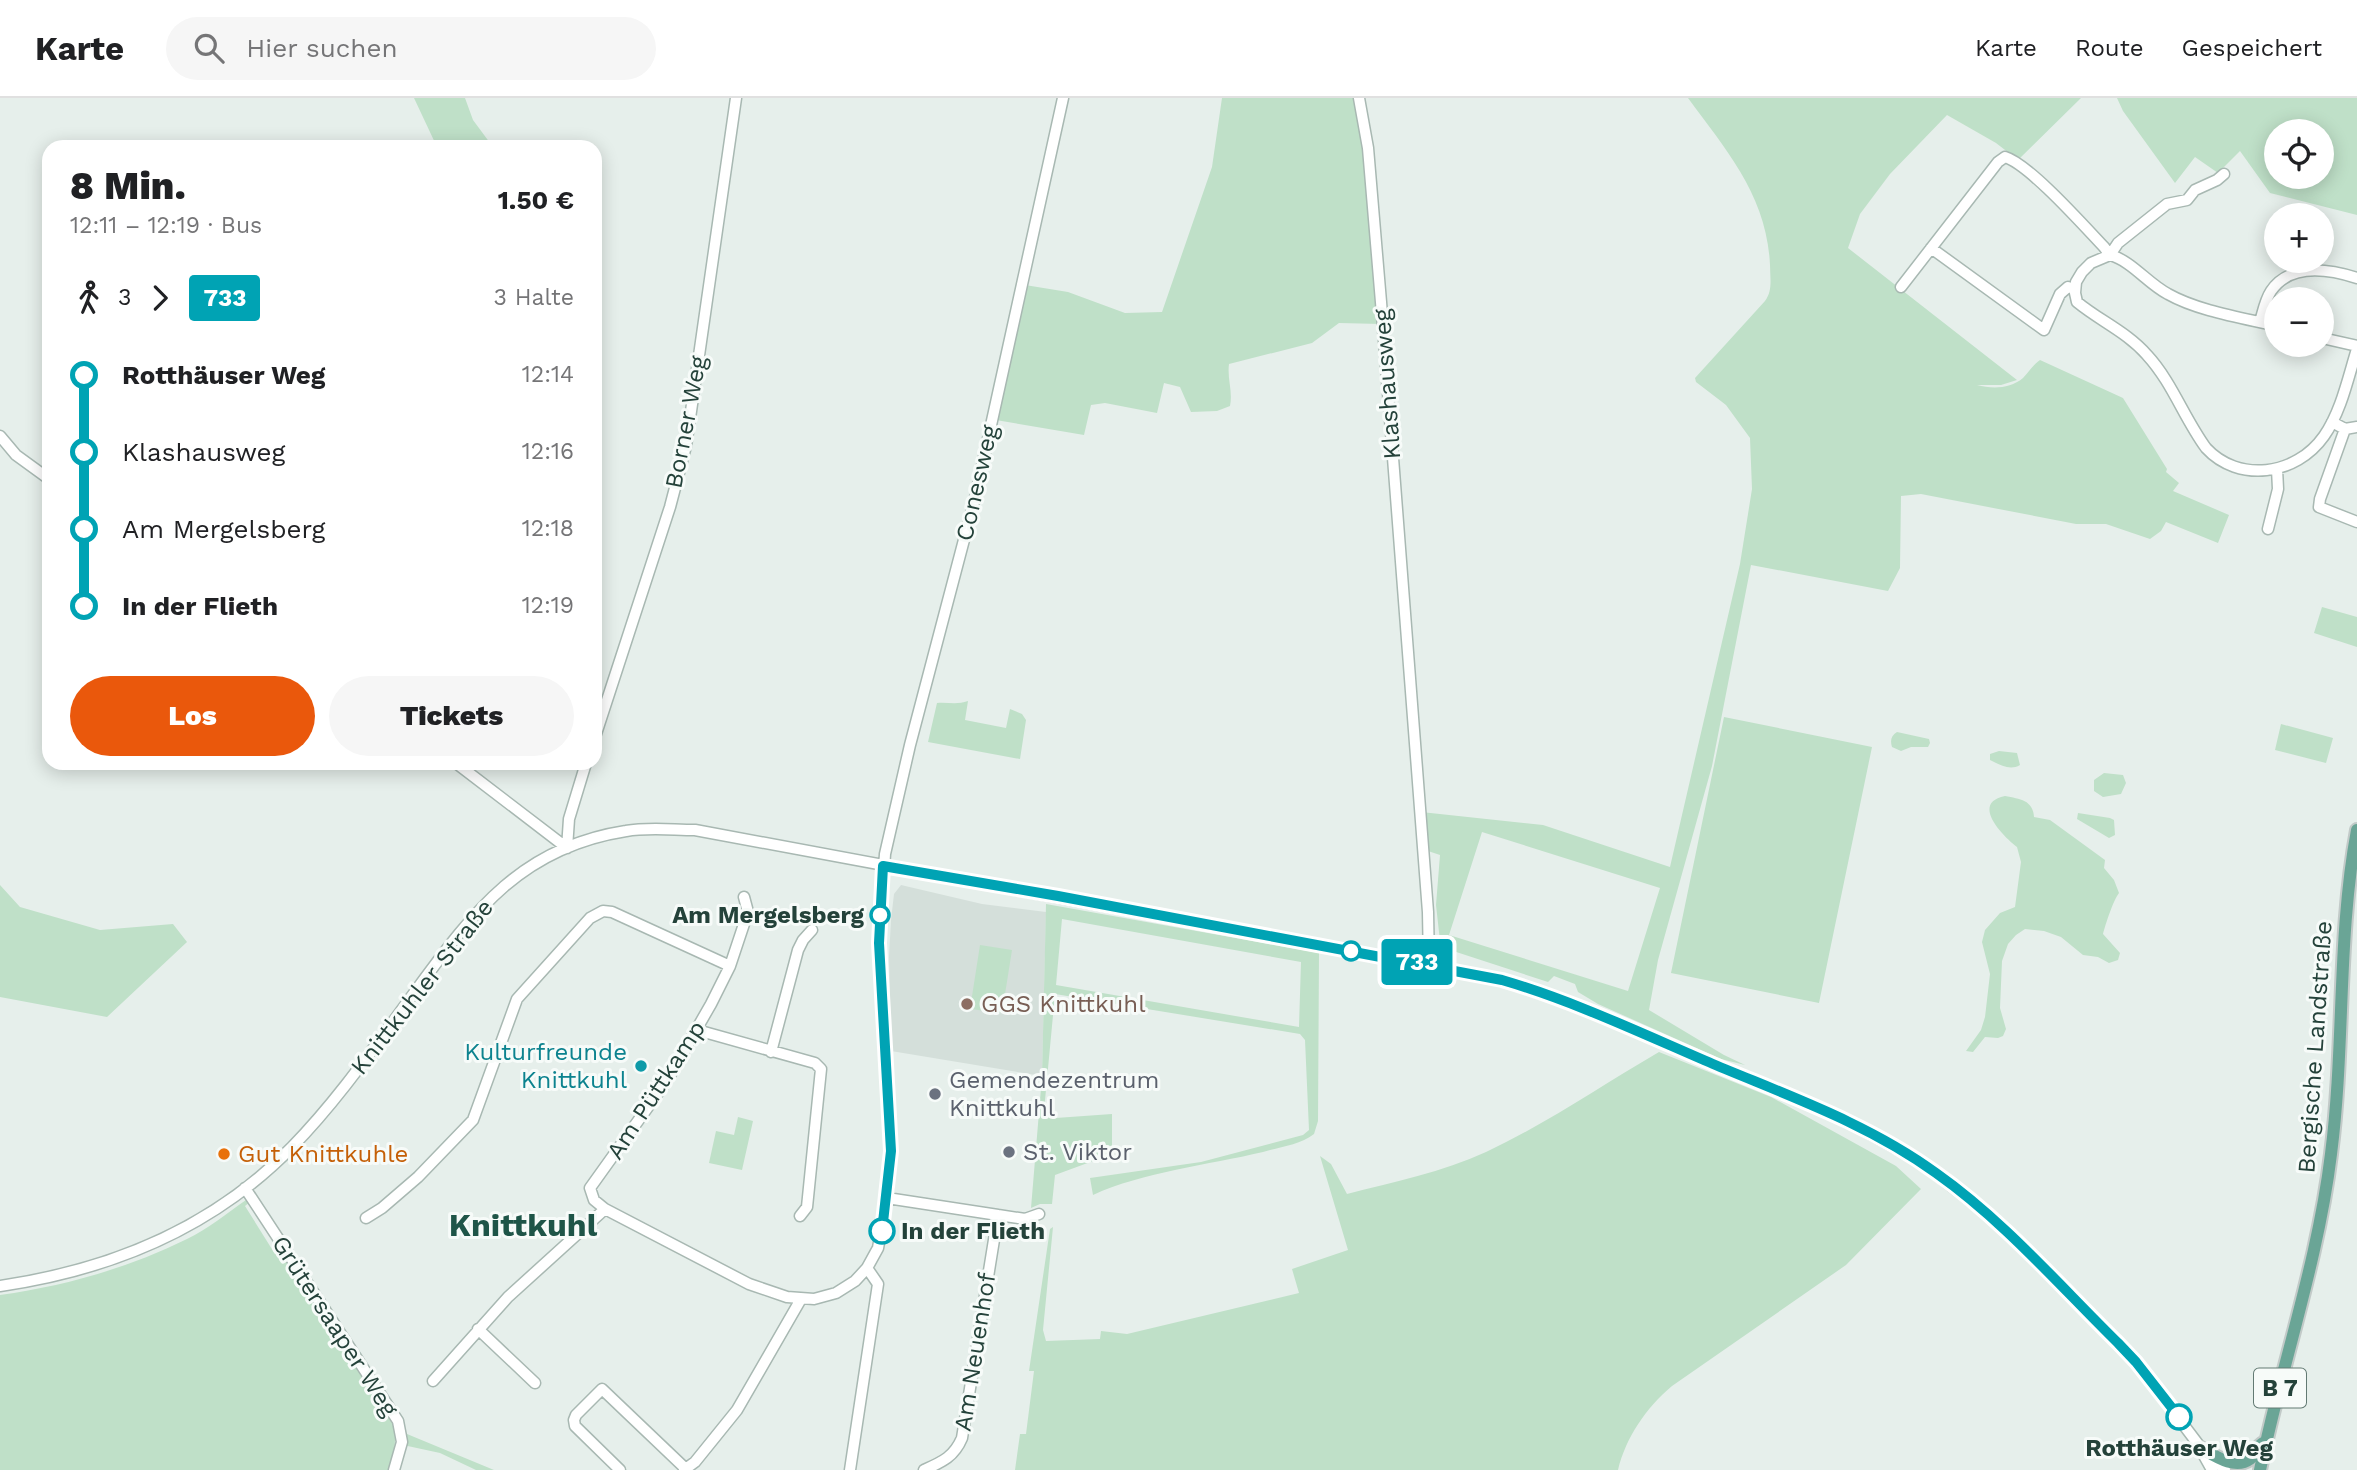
<!DOCTYPE html>
<html lang="de">
<head>
<meta charset="utf-8">
<style>
  :root { --surface:#fff; --page:#f6f6f6; --text:#202124; --muted:#757577; --line:#e0e0e0; --accent:#ea580c }
  body { margin:0; font-family:"Work Sans",sans-serif; background:var(--page); color:var(--text); height:100vh; display:flex; flex-direction:column; font-size:26px; white-space:nowrap }
  * { box-sizing:border-box; margin:0 }
  p { font-size:23px; color:var(--muted) }
  .icon { flex:none; width:38px; height:38px; fill:none; stroke:currentColor; stroke-width:2; stroke-linecap:round; stroke-linejoin:round }
  .map { position:relative; flex:1; overflow:hidden }
  .sheet { position:absolute; left:42px; top:42px; width:560px; height:630px; display:flex; flex-direction:column; background:var(--surface); border-radius:21px; box-shadow:0 4px 18px #0003 }
  .sheet>* { flex:none }
  .badge { padding:0 14px; border-radius:5px; font-size:24px; line-height:46px }
  .tools { position:absolute; left:2264px; top:21px; display:grid; gap:14px }
  .tools a { display:grid; place-items:center; width:70px; height:70px; border-radius:50%; background:var(--surface); box-shadow:0 4px 18px #0003; font-size:35px }
  .map>.badge { position:absolute; translate:-50% -50%; box-shadow:0 0 0 4px #fff }
  .legs { display:flex; align-items:center; gap:10px; height:77px; padding:0 28px; font-size:23px }
  .legs p { margin-inline-start:auto }
  .head { display:flex; align-items:center; justify-content:space-between; height:119px; padding:0 28px }
  h1 { font-size:38px; font-weight:800; line-height:52px }
  .button { display:flex; gap:14px; margin-top:auto; padding:14px 28px }
  .button a { flex:1; height:80px; border-radius:42px; background:var(--accent); color:#fff; font-size:28px; font-weight:800; line-height:80px; text-align:center }
  .button a+a { background:var(--page); color:var(--text) }
  ul { padding:0 28px; list-style:none }
  li { display:flex; align-items:center; gap:24px; height:77px; font-size:26px }
  li i { display:grid; place-items:center; width:10px; height:100%; margin:0 9px; background:currentColor }
  li i::after { content:''; width:18px; height:18px; margin:-9px; border:5px solid; border-radius:50%; background:var(--surface) }
  li p { margin-inline-start:auto }
  li:first-child i { background:linear-gradient(#0000 50%,currentColor 0) }
  li:last-child i { background:linear-gradient(currentColor 50%,#0000 0) }
  header { display:flex; align-items:center; gap:42px; box-sizing:border-box; height:98px; padding:0 35px; background:var(--surface); border-bottom:2px solid var(--line) }
  header strong { font-size:33px }
  nav { display:flex; gap:38px; margin-inline-start:auto; font-size:24px }
  .search { width:490px; height:63px; background:var(--page); display:flex; align-items:center; gap:18px; box-sizing:border-box; padding:0 24px; border-radius:38px; color:var(--muted); font-size:26px }
  .map>svg:first-child { display:block }
  .built { fill:#d4dfda }
  .green { fill:#bfe0c8; fill-rule:evenodd }
  .lines { fill:none; stroke-linecap:round; stroke-linejoin:round }
  .minor-casing { stroke:#a8b8b2; stroke-width:13 }
  .major-casing { stroke:#c2cac8; stroke-width:16 }
  .minor { stroke:#fff; stroke-width:10 }
  .major { stroke:#6aa596; stroke-width:12 }
  .line-1-casing { stroke:#fff; stroke-width:16 }
  .line-1 { stroke:#00a3b4; stroke-width:10 }
  .stop-1-dot { fill:#fff; stroke:#00a3b4; stroke-width:3.5 }
  .education-dot { fill:#8d6e63; stroke:#f7fbf9; stroke-width:2.5 }
  .culture-dot { fill:#0f9aa8; stroke:#f7fbf9; stroke-width:2.5 }
  .worship-dot { fill:#6b7280; stroke:#f7fbf9; stroke-width:2.5 }
  .food-dot { fill:#e8710a; stroke:#f7fbf9; stroke-width:2.5 }
  .labels { text-anchor:middle; stroke-width:6; stroke-linejoin:round; paint-order:stroke }
  .shield { fill:#f7fbf9; stroke:#637a73; stroke-width:2 }
  .shield-label { font-size:23px; font-weight:bold; fill:#24423a }
  .street-label { font-size:24px; fill:#24423a; stroke:#f7fbf9 }
  .stop-label { font-size:24px; font-weight:bold; fill:#24423a; stroke:#f7fbf9; text-anchor:end }
  .education-label { font-size:24px; fill:#785e54; stroke:#f7fbf9; text-anchor:start }
  .culture-label { font-size:24px; fill:#0d838f; stroke:#f7fbf9; text-anchor:end }
  .worship-label { font-size:24px; fill:#5b616d; stroke:#f7fbf9; text-anchor:start }
  .food-label { font-size:24px; fill:#c56008; stroke:#f7fbf9; text-anchor:start }
  .district-label { font-size:32px; font-weight:bold; fill:#1f5548; stroke:#f7fbf9 }
</style>
</head>
<body>
<header>
<strong>Karte</strong>
<div class="search"><svg class="icon" aria-label="search" viewBox="0 0 24 24"><circle cx="10" cy="10" r="6"/><path d="M15 15l6 6"/></svg>Hier suchen</div>
<nav><a>Karte</a><a>Route</a><a>Gespeichert</a></nav>
</header>
<div class="map">
<svg width="2357" height="1372" viewBox="0 0 2357 1372">
  <rect width="100%" height="100%" fill="#e6efeb"/>
  <path class="built" d="M901,787L982,806L1046,814L1042,978L891,953L889,859L891,822L894,796Z"/>
  <path class="green" d="M414,0H465L473,22L493,49H437Z
    M1222,0H1358L1367,51L1381,226L1339,225L1312,245L1229,266C1227,281 1233,293 1230,308L1217,313L1191,314L1180,289L1164,285L1157,315L1105,305L1091,307L1084,337L996,322L1025,187L1068,194L1125,215L1162,214L1212,69Z
    M1688,0H2081L2018,62L1996,45L1947,17L1890,76L1860,116L1848,150L2017,282L2001,287H1977C1992,291 2010,291 2023,280C2029,274 2033,267 2040,262L2123,300L2167,371L2166,374L2179,385L2173,393L2229,417L2218,445L2166,424L2161,433L2150,441L2106,426H2076L1921,396L1901,398L1900,470L1888,493L1751,467L1712,668L1658,862L1649,912L1724,957L1745,967L1721,961L1598,906L1578,894L1575,886L1554,878L1548,884L1444,850L1440,843L1436,807L1440,757L1425,752L1421,714L1543,727L1670,769L1740,466L1752,391L1750,340L1726,307L1696,284L1695,280L1765,203C1773,192 1770,180 1770,167C1767,98 1727,53 1688,0ZM1482,734L1660,790L1628,893L1449,837Z
    M2117,0H2357V117L2270,95L2240,53L2218,75L2195,59L2175,85L2123,13ZM2277,33H2322V79H2277Z
    M2322,509L2357,519V549L2314,535Z
    M968,603L965,622L1006,630L1010,611L1022,616L1026,622L1020,661L928,644L937,605C948,604 957,607 968,603Z
    M1724,619L1872,649L1819,905L1671,875Z
    M2281,626L2333,640L2326,665L2275,652Z
    M1897,634L1929,641L1930,645L1928,649H1911L1901,653L1892,649C1890,642 1891,638 1897,634Z
    M1999,653L2017,655L2020,667C2010,673 2000,667 1990,662V656Z
    M2104,675L2123,677L2126,685L2121,696L2103,699L2094,693V682Z
    M2005,698C2020,701 2033,702 2034,719L2050,722L2105,762L2104,770L2114,782L2119,795C2113,803 2106,825 2103,836L2120,855L2118,862L2109,865L2098,859L2083,857L2061,839L2044,833L2025,831L2016,837L2008,846L2002,863L2000,910L2006,931L2003,938L1998,940L1985,939L1973,954L1966,953L1981,932L1985,919L1990,876L1982,844L1985,832L2000,815L2015,809L2021,764L2017,749C2003,738 1970,705 2005,698Z
    M2078,715L2110,720L2114,722L2115,737L2109,740L2077,721Z
    M0,787L20,809L100,832L173,826L187,844L107,919L0,899Z
    M1046,806L1319,855L1318,1023L1314,1036C1300,1047 1279,1049 1263,1054C1208,1067 1143,1074 1093,1097L1090,1080L1201,1064L1303,1037L1309,1032L1305,942L1300,936L1055,896L1044,1013L1056,1020L1112,1016V1056L1055,1077L1052,1106H1040L1031,1110L1042,978ZM1062,821L1301,864L1299,929L1056,887Z
    M980,847L1012,852L1002,915L970,911Z
    M1659,954L1771,999L1896,1068L1921,1091L1846,1167L1672,1288C1646,1310 1626,1339 1618,1372H1015L1020,1336H1026L1034,1273H1029L1050,1131L1053,1129L1043,1232L1046,1243L1100,1241L1101,1233L1127,1236L1299,1195L1292,1171L1348,1152L1320,1058L1331,1066L1347,1096C1393,1084 1443,1074 1486,1054C1546,1026 1602,987 1659,954Z
    M738,1019L753,1023L742,1072L709,1065L716,1033L734,1037Z
    M246,1102L250,1104L245,1108L275,1156L281,1153L392,1325C398,1342 394,1354 389,1372H0V1197C65,1188 128,1170 187,1141C208,1131 227,1115 246,1102Z
    M407,1336L494,1372H476L440,1355L403,1347Z"/>
  <g class="lines">
    <defs>
      <path id="minor" d="M1359,0L1368,50L1381,204L1428,814L1429,867
        M2224,76L2217,82L2195,92L2187,102L2167,106L2118,145L2110,157L2091,165L2082,174L2076,184L2075,195L2077,204C2100,223 2127,234 2147,257C2172,284 2184,320 2206,350C2238,385 2296,378 2324,338C2341,314 2348,280 2357,251
        M1931,150L2044,232L2060,196L2068,189L2075,191
        M1901,189L1998,64L2005,59C2029,66 2084,128 2104,149L2110,157C2132,163 2147,185 2168,196C2198,213 2243,220 2277,228
        M2260,224C2263,214 2265,202 2271,193C2290,165 2329,171 2357,180
        M2322,240L2357,248
        M2332,324L2345,331L2357,329
        M2345,331L2320,401L2319,409L2357,424
        M0,338L16,357L49,381
        M2268,431L2278,391L2277,371
        M595,639L670,409L686,348L736,0
        M456,665L567,750
        M567,750L569,721L586,665
        M730,868L711,906L668,981L590,1090L594,1102L605,1111L749,1186L787,1199L814,1201L836,1195L855,1183L867,1170L878,1150L887,1100L891,1053L879,845L885,756L910,647L975,400L1063,0
        M697,932L815,965L821,971L807,1109L800,1118
        M771,954L798,852L803,842L812,832
        M245,1090L398,1323L402,1344L394,1372
        M887,1100L998,1117L962,1340C954,1359 942,1364 924,1372
        M998,1117L1025,1121L1039,1116
        M366,1120L382,1110L418,1079L473,1022L517,901L590,820L603,813L612,814L730,868L748,814L744,799
        M0,1188C110,1172 213,1130 292,1049C339,1001 377,945 417,891C475,812 522,749 626,733C648,729 673,732 695,732L1502,882L1572,906L1842,1020L1919,1063L1990,1118L2118,1245L2136,1264L2201,1350L2225,1372
        M478,1231L535,1285
        M433,1283L508,1199L605,1111
        M2202,1354L2212,1372
        M620,1372L575,1328L574,1322L576,1317L602,1291L687,1372
        M684,1372L695,1364L737,1312L801,1201
        M850,1372L878,1186L867,1170"/>
      <path id="major" d="M2201,1350C2215,1358 2235,1372 2250,1361C2257,1354 2256,1348 2265,1344
        M2260,1372C2282,1266 2318,1163 2331,1056C2345,948 2337,839 2357,732"/>
    </defs>
    <use href="#minor" class="minor-casing"/>
    <use href="#major" class="major-casing"/>
    <use href="#minor" class="minor"/>
    <use href="#major" class="major"/>
  </g>
  <g class="lines">
    <defs>
      <path id="line-1" d="M882,1133L891,1053L879,845L883,768L1058,798L1502,882C1574,903 1643,936 1713,966C1789,998 1869,1026 1936,1075C2004,1123 2059,1187 2118,1245L2136,1264L2179,1319"/>
    </defs>
    <use href="#line-1" class="line-1-casing"/>
    <use href="#line-1" class="line-1"/>
  </g>
  <g class="stop-1-dot">
    <circle cx="880" cy="817" r="9"/>
    <circle cx="1351" cy="853" r="9"/>
    <circle cx="882" cy="1133" r="12"/>
    <circle cx="2179" cy="1319" r="12"/>
  </g>
  <circle class="education-dot" cx="967" cy="906" r="7"/>
  <circle class="culture-dot" cx="641" cy="968" r="7"/>
  <g class="worship-dot">
    <circle cx="935" cy="996" r="7"/>
    <circle cx="1009" cy="1054" r="7"/>
  </g>
  <circle class="food-dot" cx="224" cy="1056" r="7"/>
  <g class="labels">
    <rect class="shield" x="2254" y="1270.5" width="52" height="39" rx="5"/>
    <g class="shield-label">
      <text x="2280" y="1298">B 7</text>
    </g>
    <g class="street-label">
      <text transform="translate(1387 286) rotate(-94)" y="8">Klashausweg</text>
      <text transform="translate(686 324) rotate(-79)" y="8">Borner Weg</text>
      <text transform="translate(977 385) rotate(-77)" y="8">Conesweg</text>
      <text transform="translate(422 889) rotate(-52)" y="8">Knittkuhler Straße</text>
      <text transform="translate(2315 949) rotate(-86)" y="8">Bergische Landstraße</text>
      <text transform="translate(656 992) rotate(-57)" y="8">Am Püttkamp</text>
      <text transform="translate(335 1228) rotate(57)" y="8">Grütersaaper Weg</text>
      <text transform="translate(975 1254) rotate(-81)" y="8">Am Neuenhof</text>
    </g>
    <g class="stop-label">
      <text x="864" y="825">Am Mergelsberg</text>
      <text x="901" y="1141" text-anchor="start">In der Flieth</text>
      <text x="2179" y="1358" text-anchor="middle">Rotthäuser Weg</text>
    </g>
    <g class="education-label">
      <text x="981" y="914">GGS Knittkuhl</text>
    </g>
    <g class="culture-label">
      <text x="627" y="962">Kulturfreunde<tspan x="627" dy="28">Knittkuhl</tspan></text>
    </g>
    <g class="worship-label">
      <text x="949" y="990">Gemendezentrum<tspan x="949" dy="28">Knittkuhl</tspan></text>
      <text x="1023" y="1062">St. Viktor</text>
    </g>
    <g class="food-label">
      <text x="238" y="1064">Gut Knittkuhle</text>
    </g>
    <g class="district-label">
      <text x="523" y="1138">Knittkuhl</text>
    </g>
  </g>
</svg>
<div class="tools">
<a><svg class="icon" aria-label="locate" viewBox="0 0 24 24"><circle cx="12" cy="12" r="6"/><path d="M12 2v4M12 18v4M2 12h4M18 12h4"/></svg></a>
<a>+</a>
<a>−</a>
</div>
<b class="badge" style="left:1417px;top:864px;background:#00a3b4;color:#fff">733</b>
<section class="sheet">
<div class="head"><div><h1>8 Min.</h1><p>12:11 – 12:19 · Bus</p></div><b>1.50 €</b></div>
<div class="legs"><svg class="icon" aria-label="walk" viewBox="0 0 24 24"><circle cx="13" cy="4" r="2"/><path d="M13 8l-2 6 4 7M11 14l-3 7M7 12l3-4h3l4 4"/></svg>3<svg class="icon" aria-label="forward" viewBox="0 0 24 24"><path d="M9 5l7 7-7 7"/></svg><b class="badge" style="background:#00a3b4;color:#fff">733</b><p>3 Halte</p></div>
<ul>
<li><i style="color:#00a3b4"></i><b>Rotthäuser Weg</b><p>12:14</p></li>
<li><i style="color:#00a3b4"></i><span>Klashausweg</span><p>12:16</p></li>
<li><i style="color:#00a3b4"></i><span>Am Mergelsberg</span><p>12:18</p></li>
<li><i style="color:#00a3b4"></i><b>In der Flieth</b><p>12:19</p></li>
</ul>
<div class="button"><a>Los</a><a>Tickets</a></div>
</section>
</div>
</body>
</html>
